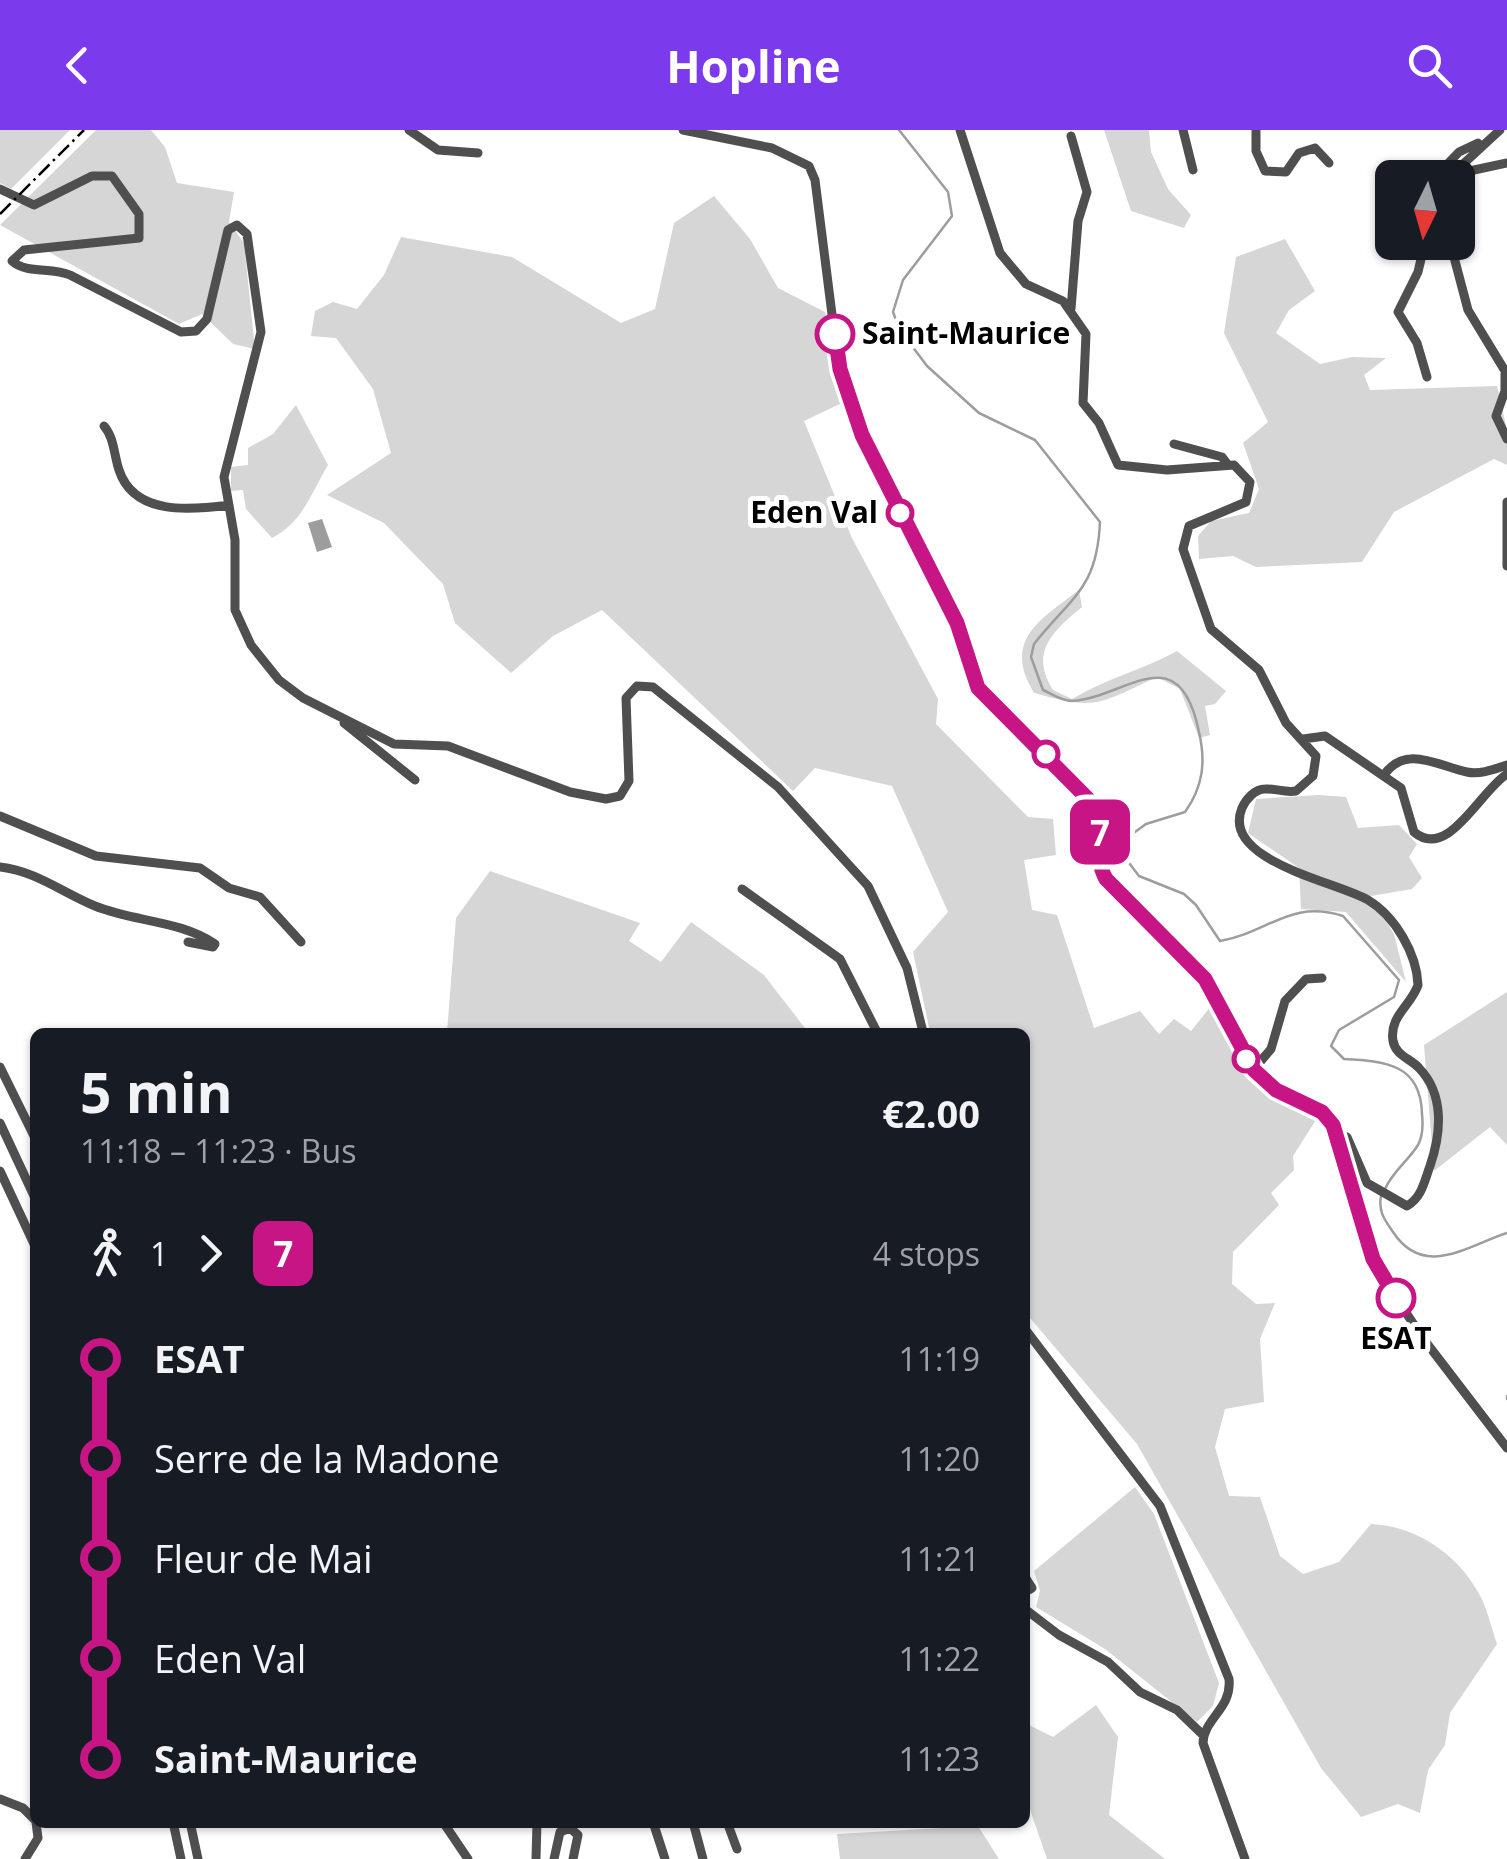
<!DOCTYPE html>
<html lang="en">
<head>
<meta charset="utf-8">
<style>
  :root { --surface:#171b24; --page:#242831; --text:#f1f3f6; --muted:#9ea1a6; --accent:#7c3aed }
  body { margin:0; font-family:"Open Sans",sans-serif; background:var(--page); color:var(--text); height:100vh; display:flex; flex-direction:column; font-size:38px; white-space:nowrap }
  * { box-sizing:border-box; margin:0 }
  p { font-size:32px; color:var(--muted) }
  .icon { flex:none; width:55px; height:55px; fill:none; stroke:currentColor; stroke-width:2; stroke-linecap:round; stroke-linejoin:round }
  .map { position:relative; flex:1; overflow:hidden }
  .sheet { position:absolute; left:30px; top:898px; width:1000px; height:800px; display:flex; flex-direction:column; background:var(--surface); border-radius:15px; box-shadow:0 2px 8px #0004 }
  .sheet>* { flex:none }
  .badge { padding:0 20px; border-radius:15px; font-size:35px; line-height:65px }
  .needle { width:65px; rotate:185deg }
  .buttons { position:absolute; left:1375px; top:30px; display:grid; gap:20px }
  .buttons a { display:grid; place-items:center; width:100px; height:100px; border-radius:15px; background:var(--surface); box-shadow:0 2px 8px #0004; font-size:50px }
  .map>.badge { position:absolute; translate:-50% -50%; box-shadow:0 0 0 5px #fff }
  .legs { display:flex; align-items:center; gap:15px; height:110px; padding:0 50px; font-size:32px }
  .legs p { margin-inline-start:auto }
  .head { display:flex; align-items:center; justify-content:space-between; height:170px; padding:0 50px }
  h1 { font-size:55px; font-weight:700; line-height:75px }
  ul { padding:0 50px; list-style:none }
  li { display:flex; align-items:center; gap:35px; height:100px; font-size:38px }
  li i { display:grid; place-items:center; width:15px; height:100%; margin:0 12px; background:currentColor }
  li i::after { content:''; width:25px; height:25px; margin:-12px; border:8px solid; border-radius:50%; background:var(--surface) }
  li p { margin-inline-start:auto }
  li:first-child i { background:linear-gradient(#0000 50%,currentColor 0) }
  li:last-child i { background:linear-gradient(currentColor 50%,#0000 0) }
  header { display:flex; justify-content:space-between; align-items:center; height:130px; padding:0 50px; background:var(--accent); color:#fff; font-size:45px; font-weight:700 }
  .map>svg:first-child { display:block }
  .green { fill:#d6d6d6 }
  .water { fill:#9d9d9d }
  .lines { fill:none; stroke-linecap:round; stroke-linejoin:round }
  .stream { stroke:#9d9d9d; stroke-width:2.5 }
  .minor { stroke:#4f4f4f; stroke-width:9 }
  .rail { stroke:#000; stroke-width:2.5; stroke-dasharray:15 5 2.5 5; stroke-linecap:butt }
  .line-1-casing { stroke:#fff; stroke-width:22 }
  .line-1 { stroke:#c71585; stroke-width:15 }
  .stop-1-dot { fill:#fff; stroke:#c71585; stroke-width:5 }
  .labels { text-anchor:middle; stroke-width:10; stroke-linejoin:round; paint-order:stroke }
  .stop-label { font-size:30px; font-weight:bold; fill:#000; stroke:#fff; text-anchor:start }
</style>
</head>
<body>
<header><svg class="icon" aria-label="back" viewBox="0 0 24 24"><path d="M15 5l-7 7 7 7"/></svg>Hopline<svg class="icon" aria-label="search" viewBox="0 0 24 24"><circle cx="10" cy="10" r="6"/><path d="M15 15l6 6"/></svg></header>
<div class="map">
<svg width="1507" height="1729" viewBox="0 0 1507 1729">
  <rect width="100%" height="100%" fill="#fff"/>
  <path class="green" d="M0,0H70L11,59L0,53Z
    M96,0H151L165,17L177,53L234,62L229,92L244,113L255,219L233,214L202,184L179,194L0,95Z
    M1104,0H1149L1151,22L1168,59L1191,85L1184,98L1131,81Z
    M714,66L750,109L778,158L825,182L844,272L804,291L852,408L938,569L936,594L1028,687L1053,689L1056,725L1024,730L1032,780L1057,785L1094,898L1140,881L1159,904L1174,889L1191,901L1215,871C1241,932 1254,960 1319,985L1293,1026L1294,1040L1271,1063L1279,1075L1233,1122L1232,1154L1256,1174L1275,1173L1260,1209L1264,1272L1225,1279L1215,1317L1229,1366L1260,1367L1280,1426L1303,1444L1339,1432L1371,1394C1414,1396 1456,1422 1478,1462C1487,1477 1491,1497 1497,1514L1450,1583L1445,1615L1428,1640L1420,1683L1398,1674L1361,1687L1321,1638L1137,1314L1025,1182V902H930L913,822L948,782L892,656L815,638L793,661L602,480L553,506L511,543L455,493L443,454L384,393L327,365L391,323L373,259L336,208L311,206L315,181L333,172L357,179L384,145L401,107L512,127L621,193L655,179L674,93Z
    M1285,109L1315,161L1289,180L1276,203L1320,234L1352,227L1386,228L1364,245L1370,260L1497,256L1507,300V335L1494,329L1394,382L1362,432L1256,437L1233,426L1199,429L1198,406L1211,391L1249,383L1259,359L1243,313L1268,292L1224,203L1236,127Z
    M296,275L328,335C311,363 303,392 272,408L246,379L243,360L231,361V337L248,335V318L273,304Z
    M1079,460L1082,477C1053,501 1029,522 1053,560L1072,569C1107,548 1143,540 1177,521L1226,561L1215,574L1205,576L1210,605L1199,608L1180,559L1157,547C1098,574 1098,581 1034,563C1002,510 1040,490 1079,460Z
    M1319,665L1346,667L1358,698L1399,695L1417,714L1409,727L1422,748L1412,759L1371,766L1394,804L1406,852L1346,782L1301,779L1299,738L1248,703L1256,669Z
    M490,741L640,793L629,811L661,832L691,792L764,845L808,902H447L456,788Z
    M1507,862V1015L1490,997L1434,1041L1424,915Z
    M1135,1357L1154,1384L1219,1553L1213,1576L1197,1592L1105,1519L1036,1477L1040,1461L1034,1441Z
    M1096,1575L1118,1607L1109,1685L1165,1729H1047L1025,1665V1593L1053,1607Z
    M978,1696L999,1729H840L837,1704Z"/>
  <path class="water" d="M322,389L332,417L317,422L308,393Z"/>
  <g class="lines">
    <path class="stream" d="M899,0L948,62L952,86L903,150L893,182L900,200L927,236L979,283L1035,310L1100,392C1097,459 1072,466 1034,514L1031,527L1043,560C1052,564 1061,571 1072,571C1125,568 1179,504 1199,602C1206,632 1203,657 1185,682L1146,694L1124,710L1123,725L1139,746L1184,764L1196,775L1220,811C1268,803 1290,769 1343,786L1399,850L1394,867L1339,900L1331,916L1344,929C1385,931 1421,934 1422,984C1423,994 1423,1006 1418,1015C1408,1031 1393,1041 1385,1059
      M1381,1066C1378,1082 1385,1090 1393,1102C1424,1149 1467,1116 1507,1103
      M1507,1266V1269"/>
    <path class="minor" d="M409,0L438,20L478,23
      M683,0L772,18L809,36L815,50L837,224L862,305L957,493L978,558L1093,674C1105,700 1091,725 1106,749L1205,849L1254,939L1276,960L1321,982L1333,995L1378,1140L1422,1207L1507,1318
      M960,0L1000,123L1026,154L1063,171L1086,204L1083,273L1099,293L1118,335L1167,340L1234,335L1250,352L1246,372L1189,396L1183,419L1211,499L1259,540L1286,593L1316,626L1313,646L1296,661C1284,663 1276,658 1265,659C1255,659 1246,669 1242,678C1220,731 1338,752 1368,770C1395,786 1417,824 1418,855C1411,876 1389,886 1393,911C1396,926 1410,928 1419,938C1445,965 1441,1004 1430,1036C1424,1052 1422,1067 1407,1076L1367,1053L1347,1007L1337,1004
      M1183,0L1193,40
      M1256,0V21L1265,41L1286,42L1299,23L1315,18L1329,33
      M1434,48L1459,22L1478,13
      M1448,48L1500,0
      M1458,50L1474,40L1507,33
      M0,59L34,75L92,46H112L139,84V108L24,120L12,131C26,144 52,137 70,145L181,202L196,201L207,189L228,100L237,95L247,104L261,202L224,347L235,410V480L251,515L279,550L303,568L394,614L448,616L570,662L606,669L620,666L629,651L626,568L637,556L653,557L778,657L868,756L907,838L923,902
      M1425,112L1418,142L1398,182L1417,213L1427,247
      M1450,112L1468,180L1505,241V261L1496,286L1507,309
      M1071,179L1078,91L1087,62L1071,6
      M104,296C114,307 114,325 119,340C134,386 191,380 229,375
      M1174,314L1222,327L1228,335
      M1507,372V436
      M344,593L415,650
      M1303,609L1325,606L1401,658L1414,702C1448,731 1479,662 1507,644
      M1384,645C1406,613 1440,637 1467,642C1480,645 1495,639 1507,635
      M0,686L96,726L200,738L229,758L260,767L301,812
      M0,737C36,741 63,763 95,776C134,792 180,790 215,814L213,817L188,812
      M742,759L840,829L877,902
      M0,937L35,1008
      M1254,939L1271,919L1285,871L1306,849L1322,848
      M0,993L35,1068
      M0,1041L35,1116
      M1025,1199L1160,1376L1229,1549C1232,1579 1204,1588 1203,1613L1245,1729
      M1025,1447L1032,1458L1025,1462
      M1025,1479L1059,1505L1108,1532L1140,1562L1177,1580L1203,1605
      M0,1669L23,1678L35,1690
      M173,1692L181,1729
      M190,1692L198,1729
      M443,1692L468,1729
      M653,1692L665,1729
      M693,1692L703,1729
      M727,1692L737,1719
      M25,1729L38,1708L36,1692
      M536,1729L537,1692
      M554,1729L560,1702L570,1698L578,1705L573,1729"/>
    <path class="rail" d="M0,84L84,0"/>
  </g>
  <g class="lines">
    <defs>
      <path id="line-1" d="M835,204L840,239L862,305L957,493L978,558L1093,674C1105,700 1092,724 1106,749L1205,849L1254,940L1276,960L1322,982L1333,995L1373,1129L1396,1168"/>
    </defs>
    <use href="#line-1" class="line-1-casing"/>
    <use href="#line-1" class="line-1"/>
  </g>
  <g class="stop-1-dot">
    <circle cx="835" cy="204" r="18"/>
    <circle cx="900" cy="383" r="12"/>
    <circle cx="1046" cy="624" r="12"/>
    <circle cx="1246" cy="929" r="12"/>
    <circle cx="1396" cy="1168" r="18"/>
  </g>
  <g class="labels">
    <g class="stop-label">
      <text x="862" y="214">Saint-Maurice</text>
      <text x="878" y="393" text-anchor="end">Eden Val</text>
      <text x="1396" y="1219" text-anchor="middle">ESAT</text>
    </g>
  </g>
</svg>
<div class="buttons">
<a><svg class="needle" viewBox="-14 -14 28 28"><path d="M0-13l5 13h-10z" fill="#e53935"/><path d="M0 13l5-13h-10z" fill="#9ea1a6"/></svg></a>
</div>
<b class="badge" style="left:1100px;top:702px;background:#c71585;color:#fff">7</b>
<section class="sheet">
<div class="head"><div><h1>5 min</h1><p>11:18 – 11:23 · Bus</p></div><b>€2.00</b></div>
<div class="legs"><svg class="icon" aria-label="walk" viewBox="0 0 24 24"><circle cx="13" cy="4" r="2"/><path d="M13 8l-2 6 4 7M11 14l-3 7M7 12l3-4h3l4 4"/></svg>1<svg class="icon" aria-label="forward" viewBox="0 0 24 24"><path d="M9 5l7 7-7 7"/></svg><b class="badge" style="background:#c71585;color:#fff">7</b><p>4 stops</p></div>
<ul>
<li><i style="color:#c71585"></i><b>ESAT</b><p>11:19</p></li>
<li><i style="color:#c71585"></i><span>Serre de la Madone</span><p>11:20</p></li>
<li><i style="color:#c71585"></i><span>Fleur de Mai</span><p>11:21</p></li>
<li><i style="color:#c71585"></i><span>Eden Val</span><p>11:22</p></li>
<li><i style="color:#c71585"></i><b>Saint-Maurice</b><p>11:23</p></li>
</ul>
</section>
</div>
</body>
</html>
